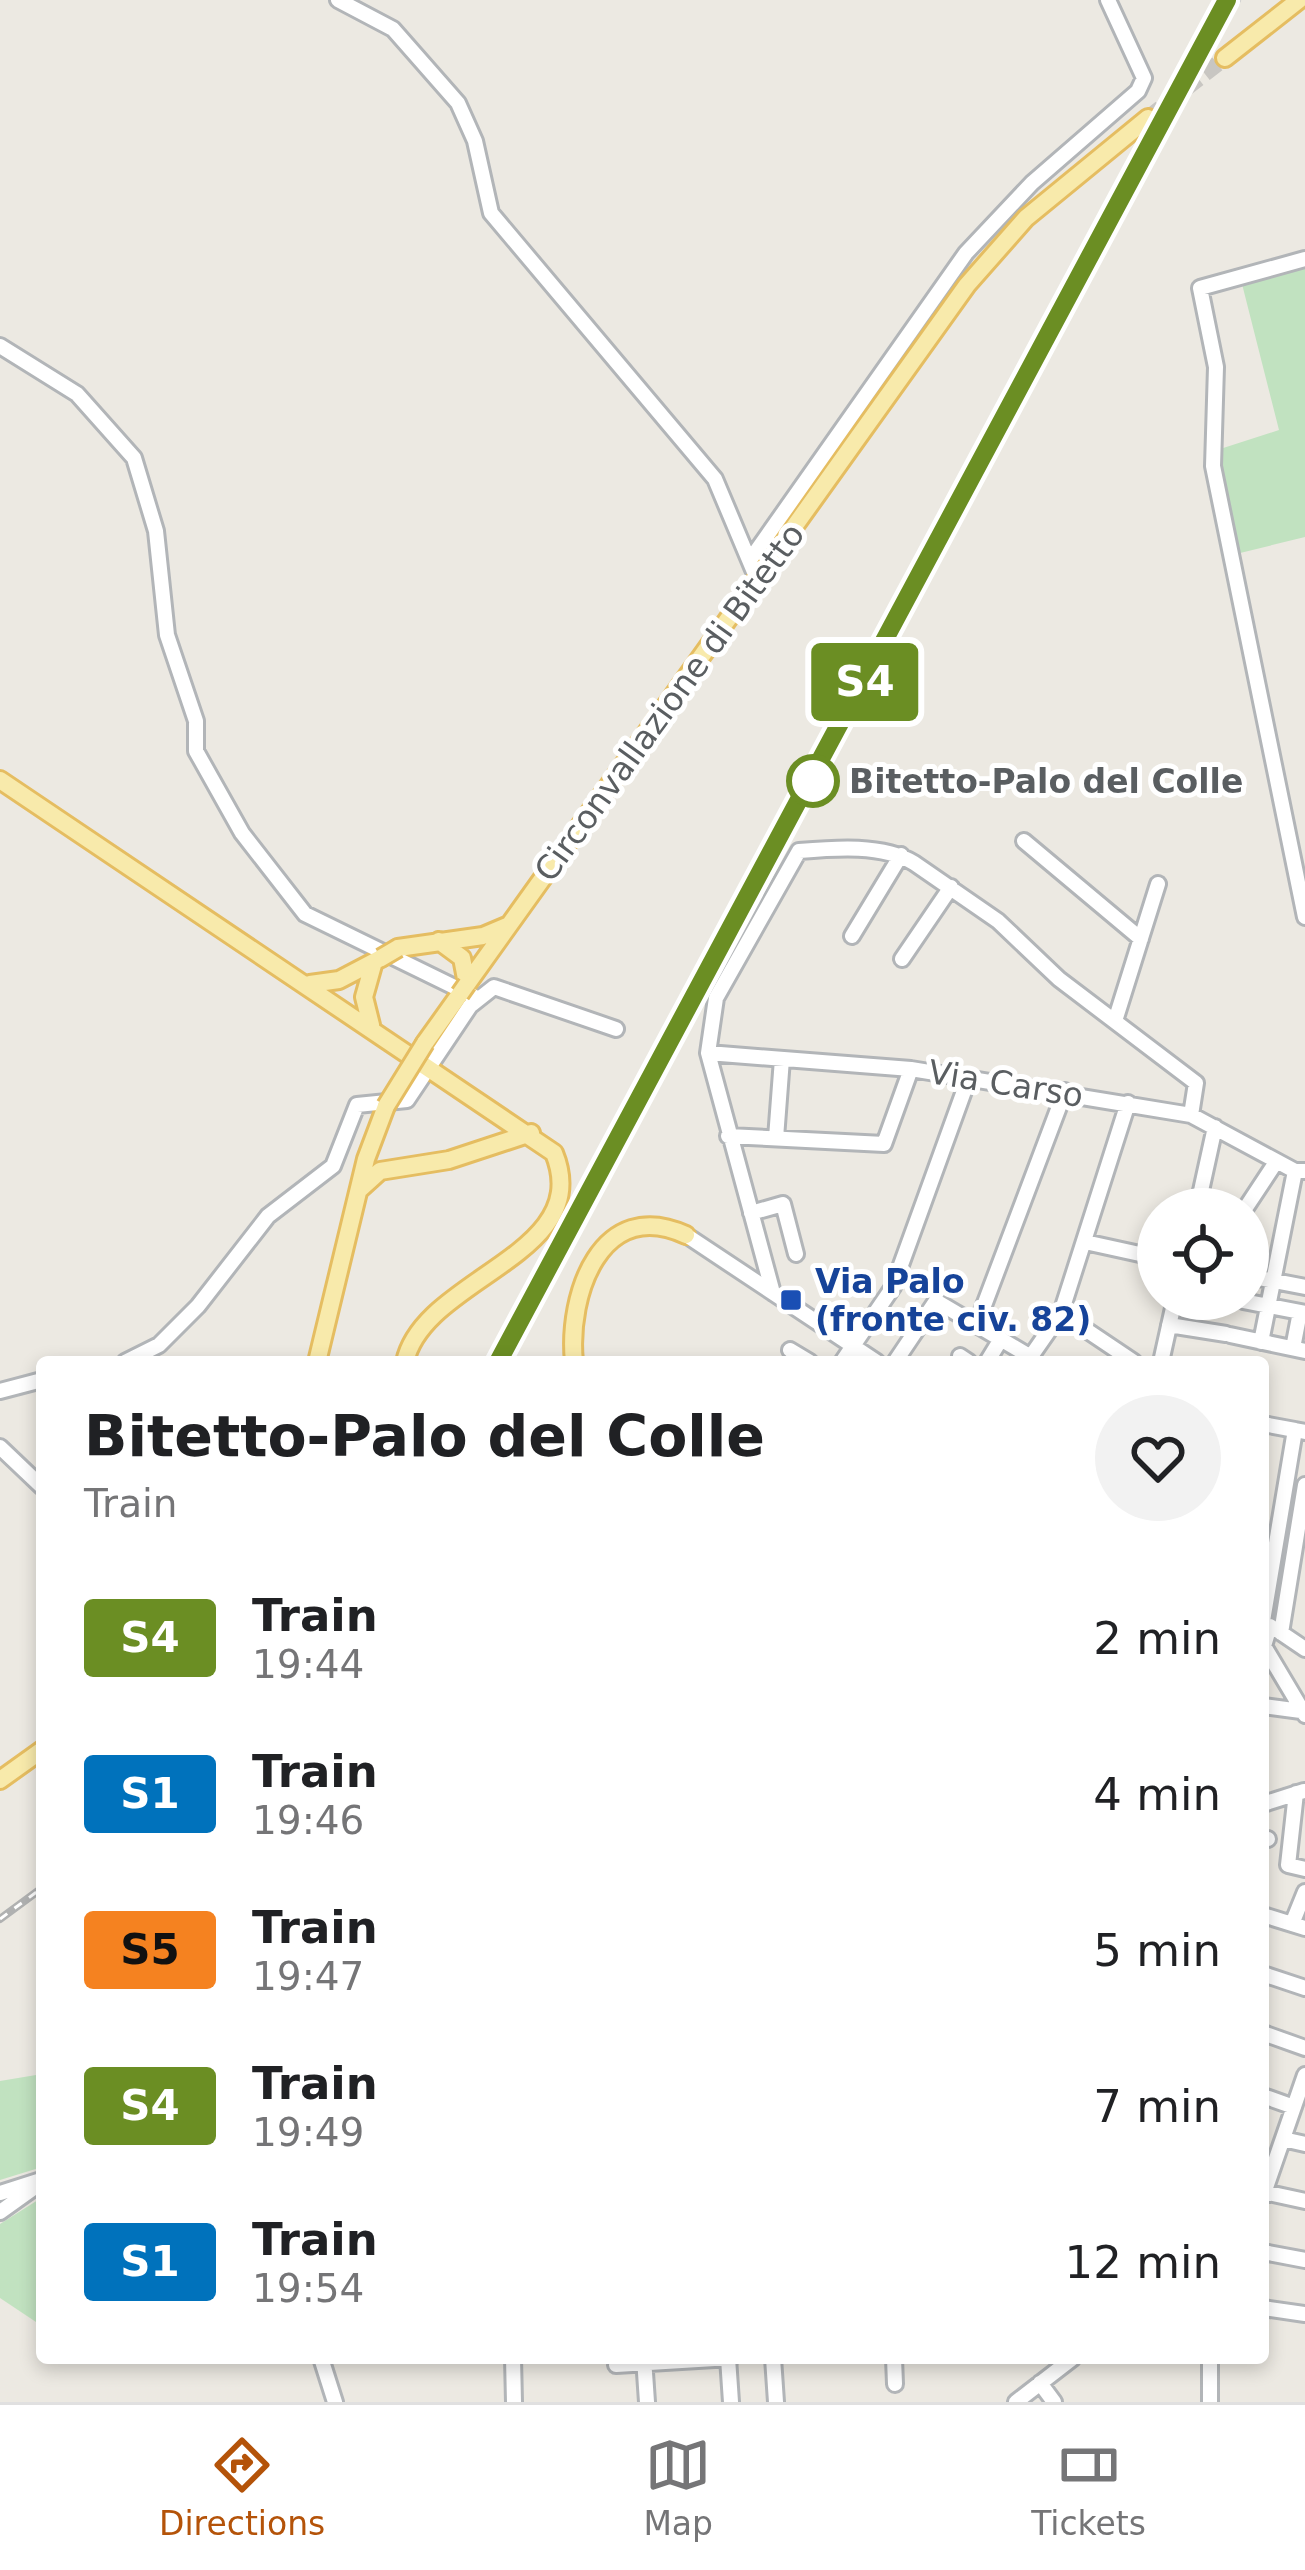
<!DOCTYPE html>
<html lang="en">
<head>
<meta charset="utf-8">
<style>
  :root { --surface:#fff; --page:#f2f2f2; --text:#202124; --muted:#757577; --line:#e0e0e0; --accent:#b45309 }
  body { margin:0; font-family:"DejaVu Sans",sans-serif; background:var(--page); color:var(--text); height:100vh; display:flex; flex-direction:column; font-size:45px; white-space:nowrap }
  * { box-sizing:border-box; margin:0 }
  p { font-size:39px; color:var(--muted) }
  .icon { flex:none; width:66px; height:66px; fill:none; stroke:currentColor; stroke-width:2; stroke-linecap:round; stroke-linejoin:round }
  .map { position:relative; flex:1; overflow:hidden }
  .drawer { position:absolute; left:36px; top:1356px; width:1233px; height:1008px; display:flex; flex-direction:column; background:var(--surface); border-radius:12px; box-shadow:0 6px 18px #0003 }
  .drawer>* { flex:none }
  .badge { padding:0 24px; border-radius:9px; font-size:42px; line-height:78px }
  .fabs { position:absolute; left:1137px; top:1188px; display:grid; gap:24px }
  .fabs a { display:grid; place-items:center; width:132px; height:132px; border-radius:50%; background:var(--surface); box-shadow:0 6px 18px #0003; font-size:60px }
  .map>.badge { position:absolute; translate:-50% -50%; box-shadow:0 0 0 6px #fff }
  .round { display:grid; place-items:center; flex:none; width:126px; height:126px; border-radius:63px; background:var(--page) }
  .headline { display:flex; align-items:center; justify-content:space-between; height:204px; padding:0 48px }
  h1 { font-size:57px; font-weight:600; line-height:90px }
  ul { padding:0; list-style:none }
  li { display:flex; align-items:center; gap:36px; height:156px; padding:0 48px }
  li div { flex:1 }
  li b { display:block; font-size:45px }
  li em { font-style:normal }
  li .badge { min-width:132px; font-weight:700; text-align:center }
  .dock { display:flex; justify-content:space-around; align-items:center; height:168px; border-top:3px solid var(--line); background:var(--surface); font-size:33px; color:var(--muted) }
  .dock a { display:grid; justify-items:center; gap:6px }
  .dock .selected { color:var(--accent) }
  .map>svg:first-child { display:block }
  .green { fill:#c1e2c0 }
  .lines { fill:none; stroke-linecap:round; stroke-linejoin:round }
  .major-tunnel { stroke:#c8c6c2; stroke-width:16; stroke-dasharray:16 8; stroke-linecap:butt }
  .minor-casing { stroke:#b2b5b8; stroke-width:20 }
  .major-casing { stroke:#e5bd61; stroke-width:22 }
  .minor { stroke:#fff; stroke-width:14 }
  .major { stroke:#f8eaab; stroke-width:16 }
  .rail-casing { stroke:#b0b1b1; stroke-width:8 }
  .rail { stroke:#fff; stroke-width:3; stroke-dasharray:9; stroke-linecap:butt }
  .major-bridge-casing { stroke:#e5bd61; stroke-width:22; stroke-linecap:butt }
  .major-bridge { stroke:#f8eaab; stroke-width:16 }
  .line-casing { stroke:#fff; stroke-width:27 }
  .line { stroke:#6b8e23; stroke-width:18 }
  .stop-dot { fill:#fff; stroke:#6b8e23; stroke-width:6 }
  .transit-dot { fill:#1a4fb4; stroke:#fff; stroke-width:4.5 }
  .labels { text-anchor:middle; stroke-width:10; stroke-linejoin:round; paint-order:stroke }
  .street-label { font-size:33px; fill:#5a5e61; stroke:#fff }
  .stop-label { font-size:33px; font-weight:bold; fill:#5a5e61; stroke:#fff; text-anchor:start }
  .transit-label { font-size:33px; font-weight:bold; fill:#164399; stroke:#fff; text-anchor:start }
</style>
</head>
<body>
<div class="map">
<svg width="1305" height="2402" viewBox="0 0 1305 2402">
  <rect width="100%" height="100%" fill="#ece9e2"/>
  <path class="green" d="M1305,266V537L1236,554L1217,450L1279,430L1242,284Z
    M42,2074V2167L0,2180V2081Z
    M38,2200L42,2201V2326L0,2298V2224Z"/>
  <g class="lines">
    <path class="major-tunnel" d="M1148,118L1225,58"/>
    <defs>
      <path id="minor" d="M338,0L393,29L458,103L475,141L491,213L715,479L757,579
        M1305,259L1200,288L1216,367L1213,466L1305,917
        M0,346L77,394L134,458L156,531L167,635L196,721V751L242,833L305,914L477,998
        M750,560L966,253L1032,183L1138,91L1144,78L1108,0
        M1024,841L1141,939
        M852,936L901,855
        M902,959L951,887
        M1115,1021L1158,884
        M708,1053L911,1069
        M728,1136L884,1144L911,1069L1191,1115
        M776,1138L782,1059
        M1197,1209L1215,1127
        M1245,1209L1276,1162
        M751,1213L783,1204L796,1254
        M686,1235L877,1362
        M1085,1242L1158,1258
        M1248,1276L1305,1287
        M773,1293L708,1053L716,998L799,851C835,848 883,844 914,863L998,921L1059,979L1196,1083L1191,1115L1295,1171H1305
        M1243,1301L1305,1313
        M1061,1313L1134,1362
        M977,1324L1065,1091
        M1169,1325L1226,1334
        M1230,1335L1305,1351
        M1261,1342L1295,1171
        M1293,1348L1300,1312
        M790,1350L810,1362
        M960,1356L969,1362
        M125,1362L159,1345L198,1306L268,1216L333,1166L357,1105L407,1100L470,1006L494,987L616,1029
        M842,1362L893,1287L968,1080
        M895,1362L936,1301L1031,1357
        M987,1362L1001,1339
        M1027,1362L1061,1313L1128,1103
        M1161,1362L1175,1299
        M0,1391L42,1380
        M1263,1424L1295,1430
        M0,1447L42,1487
        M1263,1621L1295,1430L1305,1432
        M1270,1626L1264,1646L1305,1715
        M1274,1628L1305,1649
        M1281,1633L1305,1485
        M1263,1706L1301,1711
        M1296,1793L1288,1865L1305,1869
        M1263,1804L1304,1791
        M1263,1839H1268
        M1263,1915L1305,1928
        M1292,1924L1305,1892
        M1263,1974L1305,1988
        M1263,2033L1305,2048
        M1263,2096L1294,2107
        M1283,2139L1305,2144
        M1264,2192L1305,2201
        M0,2193L41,2180
        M1263,2196L1305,2075
        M0,2212L42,2182
        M1263,2252L1305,2260
        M1263,2308L1305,2314
        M321,2358L335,2402
        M513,2358L514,2402
        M644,2358L647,2402
        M728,2358L731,2402
        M773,2358L776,2402
        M894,2358L895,2384
        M616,2365L731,2358
        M1040,2383L1054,2402
        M1016,2402L1073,2358
        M1210,2402V2358"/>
      <path id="major" d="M1225,58L1299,0
        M0,780L554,1153C596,1256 423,1277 405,1362
        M439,941L462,958L467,984
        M398,948L483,936L509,925
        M310,984L339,980L381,958
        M467,984L967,285L1026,218L1148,118
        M371,1025L364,997L373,965
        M425,1043L460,994
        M359,1190L380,1171L449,1160L531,1133
        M317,1362L366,1159L386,1106
        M574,1362C567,1295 601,1196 686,1235
        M0,1780L42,1750"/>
    </defs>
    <use href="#minor" class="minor-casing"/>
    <use href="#major" class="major-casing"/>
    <use href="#minor" class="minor"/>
    <use href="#major" class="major"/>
    <defs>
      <path id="rail" d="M505,1362L1237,0
        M0,1919L42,1888"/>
    </defs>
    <use href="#rail" class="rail-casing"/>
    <use href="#rail" class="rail"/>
    <defs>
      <path id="major-bridge" d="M381,958L398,948
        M460,994L467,984
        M386,1106L425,1043"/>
    </defs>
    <use href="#major-bridge" class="major-bridge-casing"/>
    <use href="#major-bridge" class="major-bridge"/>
  </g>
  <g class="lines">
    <defs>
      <path id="line" d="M498,1362L1227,0"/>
    </defs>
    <use href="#line" class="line-casing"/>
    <use href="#line" class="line"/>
  </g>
  <circle class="stop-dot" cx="813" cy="781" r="24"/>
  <rect class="transit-dot" x="779" y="1288" width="24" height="24" rx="6"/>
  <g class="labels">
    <g class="street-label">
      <text transform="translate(669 702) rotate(-54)" y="12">Circonvallazione di Bitetto</text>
      <text transform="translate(1006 1083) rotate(9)" y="12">Via Carso</text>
    </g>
    <g class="stop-label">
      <text x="849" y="793">Bitetto-Palo del Colle</text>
    </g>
    <g class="transit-label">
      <text x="815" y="1293">Via Palo<tspan x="815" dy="38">(fronte civ. 82)</tspan></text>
    </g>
  </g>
</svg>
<div class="fabs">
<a><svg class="icon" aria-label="locate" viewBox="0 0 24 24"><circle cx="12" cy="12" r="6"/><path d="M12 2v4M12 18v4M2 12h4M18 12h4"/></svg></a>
</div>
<b class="badge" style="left:865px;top:682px;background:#6b8e23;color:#fff">S4</b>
<section class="drawer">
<div class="headline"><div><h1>Bitetto-Palo del Colle</h1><p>Train</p></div><a class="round"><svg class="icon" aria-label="heart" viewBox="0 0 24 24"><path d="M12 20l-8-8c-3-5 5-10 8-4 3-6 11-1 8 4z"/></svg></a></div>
<ul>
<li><span class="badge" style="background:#6b8e23;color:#fff">S4</span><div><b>Train</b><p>19:44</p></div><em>2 min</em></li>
<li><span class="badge" style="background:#0072bc;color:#fff">S1</span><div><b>Train</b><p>19:46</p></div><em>4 min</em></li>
<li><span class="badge" style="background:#f58220;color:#111">S5</span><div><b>Train</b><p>19:47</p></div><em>5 min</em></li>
<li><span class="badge" style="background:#6b8e23;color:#fff">S4</span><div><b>Train</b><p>19:49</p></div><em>7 min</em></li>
<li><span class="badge" style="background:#0072bc;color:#fff">S1</span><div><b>Train</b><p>19:54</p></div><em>12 min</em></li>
</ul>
</section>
</div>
<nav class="dock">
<a class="selected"><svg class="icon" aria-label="directions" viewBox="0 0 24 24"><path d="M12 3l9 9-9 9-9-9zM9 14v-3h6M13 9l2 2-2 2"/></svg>Directions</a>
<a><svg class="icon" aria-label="map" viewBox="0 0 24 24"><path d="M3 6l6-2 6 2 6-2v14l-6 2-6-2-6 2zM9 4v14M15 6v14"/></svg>Map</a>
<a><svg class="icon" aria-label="tickets" viewBox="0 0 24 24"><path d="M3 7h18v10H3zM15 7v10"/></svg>Tickets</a>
</nav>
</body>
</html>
